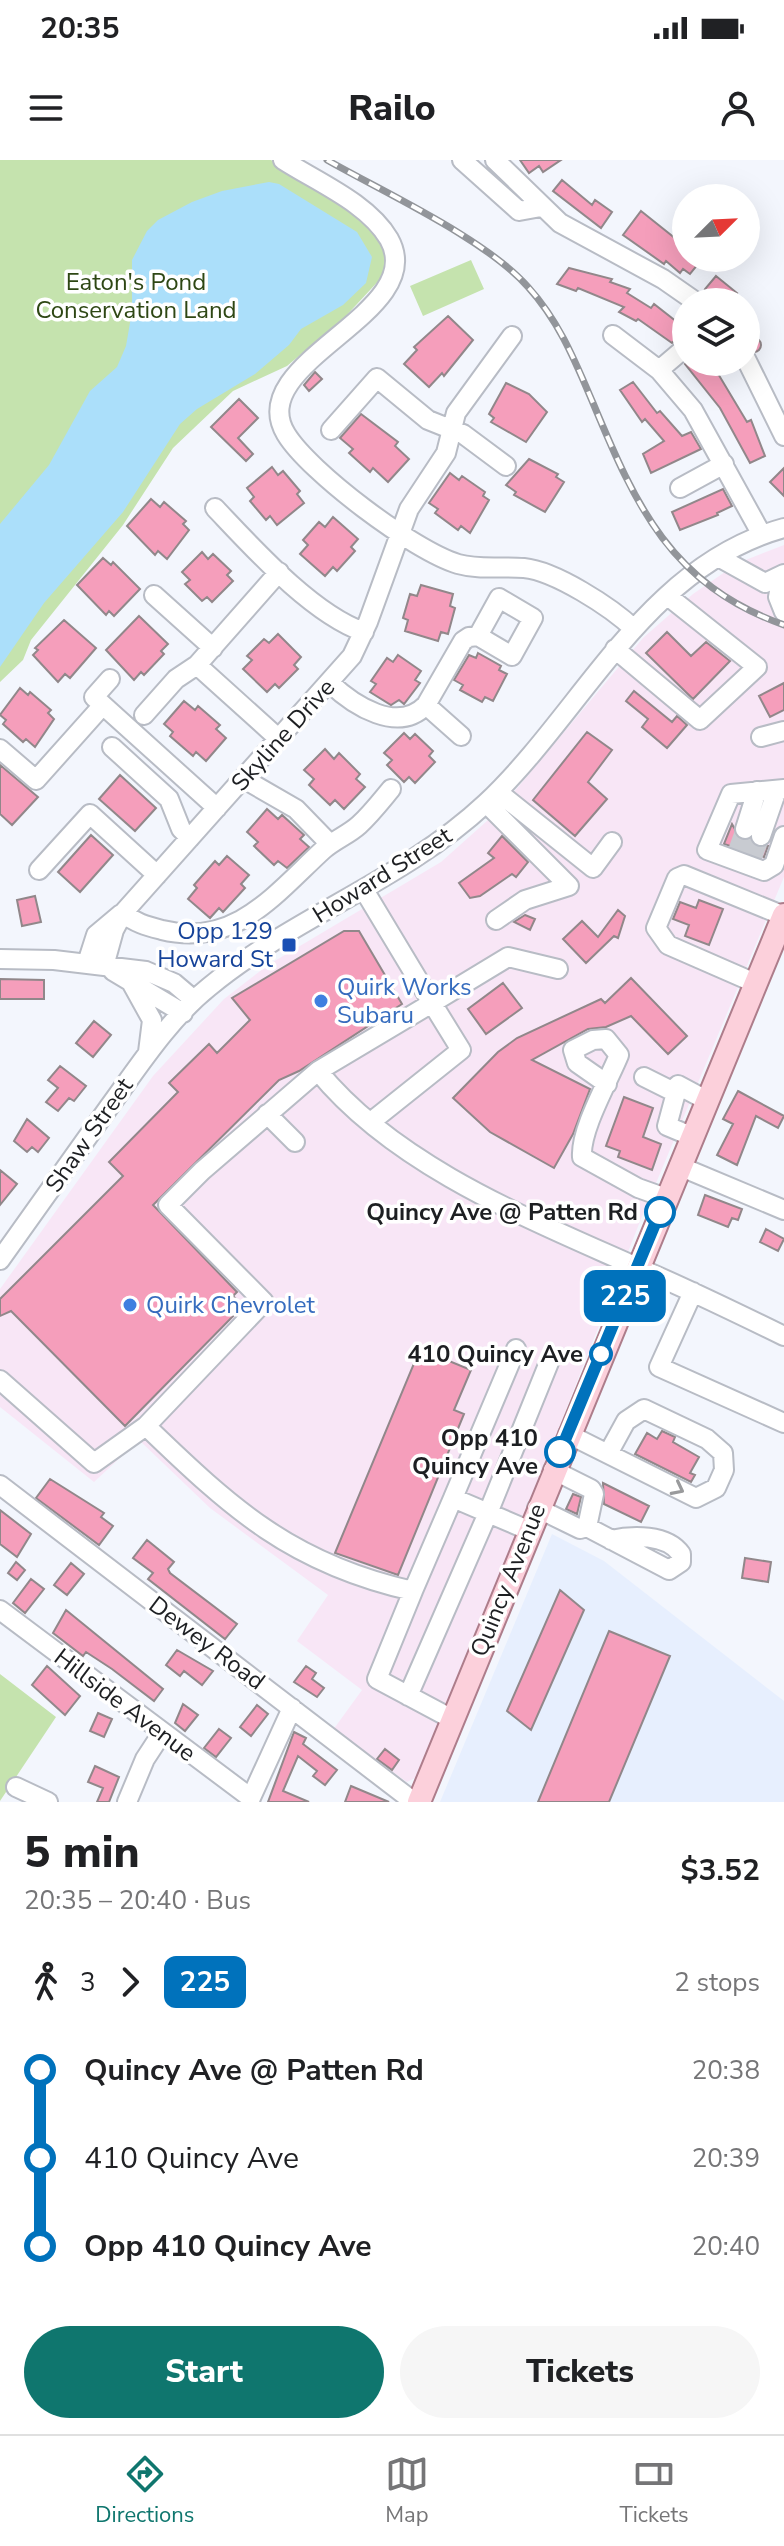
<!DOCTYPE html>
<html lang="en">
<head>
<meta charset="utf-8">
<style>
  :root { --surface:#fff; --page:#f6f6f6; --text:#202124; --muted:#757577; --line:#e0e0e0; --accent:#0f766e }
  body { margin:0; font-family:"Nunito Sans",sans-serif; background:var(--page); color:var(--text); height:100vh; display:flex; flex-direction:column; font-size:30px; white-space:nowrap }
  * { box-sizing:border-box; margin:0 }
  p { font-size:26px; color:var(--muted) }
  .icon { flex:none; width:44px; height:44px; fill:none; stroke:currentColor; stroke-width:2; stroke-linecap:round; stroke-linejoin:round }
  .map { position:relative; height:1642px; overflow:hidden }
  .details { display:flex; flex-direction:column; background:var(--surface); flex:1 }
  .details>* { flex:none }
  .badge { padding:0 16px; border-radius:12px; font-size:28px; line-height:52px }
  .needle { width:52px; rotate:66deg }
  .controls { position:absolute; left:672px; top:24px; display:grid; gap:16px }
  .controls a { display:grid; place-items:center; width:88px; height:88px; border-radius:50%; background:var(--surface); box-shadow:0 8px 32px #0002; font-size:40px }
  .map>.badge { position:absolute; translate:-50% -50%; box-shadow:0 0 0 4px #fff }
  .legs { display:flex; align-items:center; gap:12px; height:88px; padding:0 24px; font-size:26px }
  .legs p { margin-inline-start:auto }
  .summary { display:flex; align-items:center; justify-content:space-between; height:136px; padding:0 24px }
  h1 { font-size:44px; font-weight:800; line-height:60px }
  .action { display:flex; gap:16px; margin-top:auto; padding:16px 24px }
  .action a { flex:1; height:92px; border-radius:48px; background:var(--accent); color:#fff; font-size:32px; font-weight:800; line-height:92px; text-align:center }
  .action a+a { background:var(--page); color:var(--text) }
  ul { padding:0 24px; list-style:none }
  li { display:flex; align-items:center; gap:28px; height:88px; font-size:30px }
  li i { display:grid; place-items:center; width:12px; height:100%; margin:0 10px; background:currentColor }
  li i::after { content:''; width:20px; height:20px; margin:-10px; border:6px solid; border-radius:50%; background:var(--surface) }
  li p { margin-inline-start:auto }
  li:first-child i { background:linear-gradient(#0000 50%,currentColor 0) }
  li:last-child i { background:linear-gradient(currentColor 50%,#0000 0) }
  .status { display:flex; justify-content:space-between; align-items:center; height:56px; padding:0 40px; background:var(--surface); direction:ltr }
  .status svg { height:22px; fill:currentColor }
  header { display:flex; justify-content:space-between; align-items:center; height:104px; padding:0 24px; background:var(--surface); font-size:36px; font-weight:800 }
  .dock { display:flex; justify-content:space-around; align-items:center; height:112px; border-top:2px solid var(--line); background:var(--surface); font-size:22px; color:var(--muted) }
  .dock a { display:grid; justify-items:center; gap:4px }
  .dock .current { color:var(--accent) }
  .map>svg:first-child { display:block }
  .commercial { fill:#f8e6f6 }
  .built { fill:#e7effe }
  .green { fill:#c5e3ae }
  .water { fill:#abdffa }
  .building { fill:#f59ebb; stroke:#91878a; stroke-width:2 }
  .lines { fill:none; stroke-linecap:round; stroke-linejoin:round }
  .minor-tunnel { stroke:#c8cbd1; stroke-width:18; stroke-dasharray:18 9; stroke-linecap:butt }
  .minor-casing { stroke:#b8bcc5; stroke-width:22 }
  .major-casing { stroke:#ad7d8b; stroke-width:26 }
  .minor { stroke:#fff; stroke-width:18 }
  .major { stroke:#fcd0db; stroke-width:22 }
  .rail-casing { stroke:#92959a; stroke-width:7 }
  .rail { stroke:#fff; stroke-width:4; stroke-dasharray:12; stroke-linecap:butt }
  .oneway { stroke:#999a9c }
  .line-1-casing { stroke:#fff; stroke-width:18 }
  .line-1 { stroke:#0072bc; stroke-width:12 }
  .transit-dot { fill:#1a4fb4; stroke:#fff; stroke-width:3 }
  .shop-dot { fill:#3f7fe0; stroke:#fff; stroke-width:3 }
  .stop-1-dot { fill:#fff; stroke:#0072bc; stroke-width:4 }
  .labels { text-anchor:middle; stroke-width:7; stroke-linejoin:round; paint-order:stroke }
  .park-label { font-size:24px; fill:#2e4714; stroke:#fff }
  .street-label { font-size:24px; fill:#1d1f22; stroke:#fff }
  .transit-label { font-size:24px; fill:#164399; stroke:#fff; text-anchor:end }
  .shop-label { font-size:24px; fill:#366cbe; stroke:#fff; text-anchor:start }
  .stop-label { font-size:24px; font-weight:bold; fill:#1d1f22; stroke:#fff; text-anchor:end }
</style>
</head>
<body>
<div class="status"><b>20:35</b><svg viewBox="0 0 49 12"><path d="M0 12V9h3v3zM5 12V6h3v6zM10 12V3h3v9zM15 12V0h3v12zM26 1h20v11H26zM47 4h2v5h-2z"/></svg></div>
<header><svg class="icon" aria-label="menu" viewBox="0 0 24 24"><path d="M4 6h16M4 12h16M4 18h16"/></svg>Railo<svg class="icon" aria-label="person" viewBox="0 0 24 24"><circle cx="12" cy="8" r="4"/><path d="M4 21q1-7 8-7t8 7"/></svg></header>
<div class="map">
<svg width="784" height="1642" viewBox="0 0 784 1642">
  <rect width="100%" height="100%" fill="#f3f6fd"/>
  <path class="commercial" d="M784,385V717L641,1059L472,1488L417,1617L407,1622L333,1570L362,1530L297,1481L328,1435L210,1348L139,1280L94,1322L0,1247V1129L153,916L224,839L268,805L441,702L497,652L643,478L693,434L738,403Z"/>
  <path class="built" d="M552,1374L604,1401L784,1541V1642H440Z"/>
  <path class="green" d="M0,0H271L363,56L388,92L384,115L344,158L287,206L233,231L173,288L123,365L31,480L23,500L0,522Z
    M471,100L484,129L423,156L410,126Z
    M0,1514L56,1557L0,1641Z"/>
  <path class="water" d="M269,22L279,24L357,72L372,97L366,123L343,145L301,169L289,185L255,214L197,249L180,264L123,352L44,443L0,507V364L49,305L90,231L117,207L126,186L132,151V100L147,71L158,60L192,42L222,31Z"/>
  <path class="building" d="M520,0H561L543,12L539,6L529,13Z
    M562,20L592,45L595,40L612,52L601,68L553,31Z
    M641,51L686,87V98H703L690,114L683,109L680,113L666,101L664,104L623,75Z
    M569,108L612,119L610,122L630,129L627,133L651,148L654,144L686,169L672,183L638,159L636,161L619,152L624,147L578,128L576,131L557,124Z
    M716,116L737,133L729,142H721L705,129Z
    M448,156L473,180L444,216L442,213L429,227L404,204L417,190L414,187Z
    M747 185a7 7 0 1 1 14 0a7 7 0 1 1-14 0Z
    M687,202H704L710,209L714,207L747,262L751,260L765,296L750,303L720,248L685,204Z
    M315,212L322,219L309,231L304,225Z
    M633,222L657,253L660,251L682,276L691,272L701,289L651,313L643,294L664,281L645,259L642,262L620,230Z
    M506,223L529,234L547,252L526,282L491,262L494,258L489,254Z
    M239,239L258,258L238,278L253,294L246,301L211,267Z
    M361,254L398,282L395,286L409,299L388,322L373,308L370,312L349,293L353,289L340,278Z
    M529,299L558,314L556,317L564,322L545,352L514,335L516,332L506,325Z
    M272,307L278,315L283,311L300,331L297,334L304,343L277,365L270,356L266,360L250,341L254,337L247,328Z
    M784,308V336L770,322Z
    M450,313L459,320L462,316L485,332L483,336L489,340L470,373L461,366L458,370L435,353L438,349L429,343Z
    M723,329L732,346L717,353L718,355L680,370L672,352Z
    M151,339L160,347L164,342L186,361L183,364L189,370L167,399L158,391L155,395L127,366Z
    M333,357L358,379L351,387L355,391L337,411L333,407L325,416L300,394L308,385L303,380L319,362L325,367Z
    M202,392L208,399L213,394L231,411L227,415L233,421L212,442L207,437L202,441L185,424L190,420L182,412Z
    M103,398L111,405L113,402L140,429L114,456L109,451L106,455L77,425Z
    M421,425L453,434L450,446L455,448L448,474L441,472L438,481L405,471L408,460L403,458L410,434L417,436Z
    M139,456L168,484L161,491L164,494L144,515L141,512L134,520L106,490Z
    M64,460L96,488L70,518L65,514L58,522L33,495L38,490L35,488Z
    M667,472L691,496L706,482L730,501L693,539L646,493Z
    M278,474L301,497L294,505L298,509L279,528L275,524L267,532L243,509L252,500L247,496L264,479L269,483Z
    M478,493L501,506L499,510L507,514L493,541L485,537L482,542L460,530L463,525L454,520L469,495L476,498Z
    M398,495L421,511L415,520L420,523L404,544L399,540L391,545L370,532L376,524L371,521L387,498L393,502Z
    M784,523V550L770,557L759,536Z
    M20,528L28,535L30,532L51,550L48,553L54,559L35,587L26,579L23,582L3,564L6,560L0,555Z
    M634,531L672,562L677,556L687,565L667,588L642,567L648,559L626,541Z
    M184,541L195,550L198,546L220,565L216,569L226,578L206,601L196,592L193,596L170,576L173,572L164,564Z
    M587,572L612,590L588,622L607,639L575,676L533,640Z
    M404,573L410,579L415,574L433,591L429,596L435,602L415,623L409,617L404,622L387,605L392,600L384,593Z
    M325,589L334,599L339,593L360,614L356,619L365,627L344,649L335,640L330,645L309,625L314,619L304,610Z
    M0,605L38,637L12,665L0,654Z
    M120,615L156,648L135,671L99,639Z
    M267,649L278,659L282,655L304,675L300,679L309,687L287,708L278,701L274,705L254,686L258,682L247,672Z
    M732,664L741,680H750L758,688L768,686L764,697L724,684Z
    M91,675L113,695L80,732L58,712Z
    M502,676L528,702L516,717L512,714L480,736L470,738L459,723L494,698L488,693Z
    M227,696L249,715L241,724L245,728L223,752L219,748L210,758L188,739L197,728L194,725L215,701L219,705Z
    M35,736L41,762L22,766L17,740Z
    M699,740L723,749L709,785L685,776L689,765L673,759L680,742L696,748Z
    M618,750L625,756L618,778L614,776L586,803L563,779L582,761L598,777Z
    M525,755L535,759L530,770L514,762Z
    M344,771H359L402,844L299,911L279,920L153,1045L237,1132L233,1136L243,1146L125,1266L11,1151L0,1156V1139L123,1016L109,1002L178,932L169,923L209,884L217,893L250,860L232,838Z
    M631,818L687,876L668,894L631,856L606,867L588,869L532,900L590,929L573,974L554,1008L490,972L453,938L498,892L517,878L601,839L605,843Z
    M0,819L44,820V839H0Z
    M503,823L522,848L486,874L468,849Z
    M94,861L111,875L93,897L76,883Z
    M60,906L86,926L74,941L69,938L58,951L46,942L58,928L48,920Z
    M738,931L784,956L778,968L756,956L737,1005L717,995L733,964L723,959Z
    M624,937L653,948L643,977L661,984L652,1010L618,997L620,991L606,986Z
    M27,959L49,978L38,992L32,987L27,992L14,981Z
    M0,1010L17,1024L0,1045Z
    M705,1035L742,1049L738,1060L732,1058L728,1067L698,1055Z
    M766,1069L784,1079L778,1091L760,1082Z
    M420,1189L471,1210L454,1250L464,1254L398,1415L335,1393Z
    M662,1271L675,1277L673,1282L699,1297L690,1313L695,1315L691,1322L635,1294L647,1273L657,1279Z
    M50,1319L104,1353L101,1357L113,1366L99,1385L36,1338Z
    M603,1323L649,1346L641,1362L604,1344Z
    M573,1334L581,1337L577,1354L566,1349Z
    M0,1350L31,1374L17,1397L0,1384Z
    M147,1380L174,1402L168,1409L170,1413L237,1464L225,1479L148,1419L153,1413L133,1398Z
    M745,1398L771,1402L768,1422L742,1418Z
    M16,1402L25,1410L17,1420L8,1413Z
    M71,1403L84,1414L67,1435L54,1425Z
    M31,1419L44,1429L25,1453L13,1443Z
    M560,1430L584,1450L531,1570L507,1551Z
    M66,1450L163,1529L154,1541L112,1509L86,1492L83,1496L53,1473Z
    M609,1471L670,1496L609,1642H538Z
    M177,1490L213,1511L202,1525L184,1511L180,1516L166,1505Z
    M47,1506L80,1536L65,1555L32,1525Z
    M306,1506L316,1513L312,1519L324,1528L317,1537L294,1522Z
    M183,1544L198,1555L185,1571L175,1563Z
    M257,1545L268,1554L251,1576L240,1567Z
    M98,1553L112,1559L104,1577L90,1571Z
    M219,1569L231,1578L216,1597L204,1588Z
    M294,1572L306,1578L303,1584L337,1610L325,1625L313,1616L317,1611L298,1596L283,1631L309,1642H268Z
    M385,1589L399,1600L392,1610L377,1599Z
    M95,1606L119,1617L109,1642H97L103,1628L88,1622Z
    M351,1626L389,1642H345Z"/>
  <g class="lines">
    <path class="minor-tunnel" d="M737,691L745,669
      M753,697L761,676"/>
    <defs>
      <path id="minor" d="M283,0C317,22 368,43 389,79C431,154 242,201 286,274C309,312 414,391 458,404C479,410 501,406 524,408C555,411 611,447 634,469
        M462,0L519,51L541,47
        M495,0L560,63L663,119L696,142
        M613,175L659,210L693,250L762,375
        M746,199L784,276
        M659,210L686,187
        M331,270L377,218L428,260L463,274L506,306
        M680,328L724,304
        M215,348C253,388 312,454 364,472
        M720,398L765,423L784,414
        M279,412L197,505L279,579
        M782,415L778,437L784,452
        M154,435L213,488
        M499,438L533,458L512,496L478,476Z
        M615,489L700,560L757,507L669,437
        M110,519L94,537L217,648
        M330,523C354,546 398,574 426,545
        M144,555L176,519L197,505
        M461,576L426,545L463,481L469,477L478,476
        M761,577L784,571
        M112,587L169,639L181,669L190,678
        M0,589L36,620L103,545
        M244,619L296,649L330,684
        M784,629L731,634L707,690L764,711L774,705L784,676
        M498,632L593,708L612,682
        M486,643L569,726L525,740L496,760
        M745,669L757,631
        M761,676L777,630
        M39,710L90,654L157,715
        M364,730L432,843L318,911C396,1007 532,1060 641,1109C690,1130 737,1153 784,1176
        M123,753C135,763 147,766 162,770C235,788 275,734 323,690C334,680 348,675 359,665C371,654 381,641 391,629
        M0,799L54,800L146,811L174,823L194,840
        M87,803L96,775L121,754
        M104,806L114,770L123,753L352,496L368,462L409,349L446,293L456,253L512,176
        M113,811L183,853
        M755,823L668,785L656,768L677,718L684,715L784,756
        M132,824L152,860L148,892
        M318,911L202,1011L168,1045L264,1142L146,1266C232,1349 292,1404 413,1431L377,1519L452,1559
        M644,917L676,933
        M607,924L577,903L573,890L593,880L606,879L619,895C608,922 580,970 582,997L638,1028L666,1038
        M267,954L295,982
        M372,961L461,890L432,843L508,797L558,809
        M691,976L667,966L678,925L706,940
        M679,1006L784,1050
        M0,1100C36,1049 73,998 109,947C139,906 169,859 209,827C295,756 404,720 486,643C583,552 645,406 784,368
        M693,1132L659,1207L784,1263
        M0,1220L94,1303L146,1266
        M568,1274L696,1338L716,1328L724,1310L723,1293L707,1279L644,1249L626,1261L609,1292
        M553,1310L591,1329L594,1334L587,1367
        M0,1325L414,1642
        M453,1338L516,1189
        M537,1348L580,1369L587,1367L669,1410L681,1402V1394C667,1374 632,1375 611,1380
        M413,1431L453,1338L528,1370
        M0,1450L251,1638
        M408,1536L488,1353L550,1200
        M16,1627L48,1642
        M127,1642L145,1599L162,1573
        M249,1642L292,1548"/>
      <path id="major" d="M419,1642L784,755"/>
    </defs>
    <use href="#minor" class="minor-casing"/>
    <use href="#major" class="major-casing"/>
    <use href="#minor" class="minor"/>
    <use href="#major" class="major"/>
    <defs>
      <path id="rail" d="M327,0C385,33 486,79 528,127C559,161 575,201 593,243C636,346 671,425 784,465"/>
    </defs>
    <use href="#rail" class="rail-casing"/>
    <use href="#rail" class="rail"/>
  </g>
  <defs><path id="oneway-chevron" d="M-2-3.5L2.5 0L-2 3.5" fill="none" stroke-width="1.6" stroke-linecap="round" stroke-linejoin="round" transform="scale(2)"/></defs>
  <use class="oneway" href="#oneway-chevron" transform="translate(678 1329) rotate(27)"/>
  <g class="lines">
    <defs>
      <path id="line-1" d="M560,1292L660,1052"/>
    </defs>
    <use href="#line-1" class="line-1-casing"/>
    <use href="#line-1" class="line-1"/>
  </g>
  <rect class="transit-dot" x="281" y="777" width="16" height="16" rx="4"/>
  <g class="shop-dot">
    <circle cx="321" cy="841" r="8"/>
    <circle cx="130" cy="1145" r="8"/>
  </g>
  <g class="stop-1-dot">
    <circle cx="660" cy="1052" r="14"/>
    <circle cx="601" cy="1194" r="10"/>
    <circle cx="560" cy="1292" r="14"/>
  </g>
  <g class="labels">
    <g class="park-label">
      <text x="136" y="130">Eaton's Pond<tspan x="136" dy="28">Conservation Land</tspan></text>
    </g>
    <g class="street-label">
      <text transform="translate(283 575) rotate(-48)" y="8">Skyline Drive</text>
      <text transform="translate(382 715) rotate(-32)" y="8">Howard Street</text>
      <text transform="translate(89 975) rotate(-55)" y="8">Shaw Street</text>
      <text transform="translate(508 1420) rotate(-68)" y="8">Quincy Avenue</text>
      <text transform="translate(207 1483) rotate(37)" y="8">Dewey Road</text>
      <text transform="translate(125 1545) rotate(37)" y="8">Hillside Avenue</text>
    </g>
    <g class="transit-label">
      <text x="273" y="779">Opp 129<tspan x="273" dy="28">Howard St</tspan></text>
    </g>
    <g class="shop-label">
      <text x="337" y="835">Quirk Works<tspan x="337" dy="28">Subaru</tspan></text>
      <text x="146" y="1153">Quirk Chevrolet</text>
    </g>
    <g class="stop-label">
      <text x="638" y="1060">Quincy Ave @ Patten Rd</text>
      <text x="583" y="1202">410 Quincy Ave</text>
      <text x="538" y="1286">Opp 410<tspan x="538" dy="28">Quincy Ave</tspan></text>
    </g>
  </g>
</svg>
<div class="controls">
<a><svg class="needle" viewBox="-14 -14 28 28"><path d="M0-13l5 13h-10z" fill="#e53935"/><path d="M0 13l5-13h-10z" fill="#757577"/></svg></a>
<a><svg class="icon" aria-label="layers" viewBox="0 0 24 24"><path d="M12 4l9 5-9 5-9-5zM3 14l9 5 9-5"/></svg></a>
</div>
<b class="badge" style="left:625px;top:1136px;background:#0072bc;color:#fff">225</b>
</div>
<section class="details">
<div class="summary"><div><h1>5 min</h1><p>20:35 – 20:40 · Bus</p></div><b>$3.52</b></div>
<div class="legs"><svg class="icon" aria-label="walk" viewBox="0 0 24 24"><circle cx="13" cy="4" r="2"/><path d="M13 8l-2 6 4 7M11 14l-3 7M7 12l3-4h3l4 4"/></svg>3<svg class="icon" aria-label="forward" viewBox="0 0 24 24"><path d="M9 5l7 7-7 7"/></svg><b class="badge" style="background:#0072bc;color:#fff">225</b><p>2 stops</p></div>
<ul>
<li><i style="color:#0072bc"></i><b>Quincy Ave @ Patten Rd</b><p>20:38</p></li>
<li><i style="color:#0072bc"></i><span>410 Quincy Ave</span><p>20:39</p></li>
<li><i style="color:#0072bc"></i><b>Opp 410 Quincy Ave</b><p>20:40</p></li>
</ul>
<div class="action"><a>Start</a><a>Tickets</a></div>
</section>
<nav class="dock">
<a class="current"><svg class="icon" aria-label="directions" viewBox="0 0 24 24"><path d="M12 3l9 9-9 9-9-9zM9 14v-3h6M13 9l2 2-2 2"/></svg>Directions</a>
<a><svg class="icon" aria-label="map" viewBox="0 0 24 24"><path d="M3 6l6-2 6 2 6-2v14l-6 2-6-2-6 2zM9 4v14M15 6v14"/></svg>Map</a>
<a><svg class="icon" aria-label="tickets" viewBox="0 0 24 24"><path d="M3 7h18v10H3zM15 7v10"/></svg>Tickets</a>
</nav>
</body>
</html>
